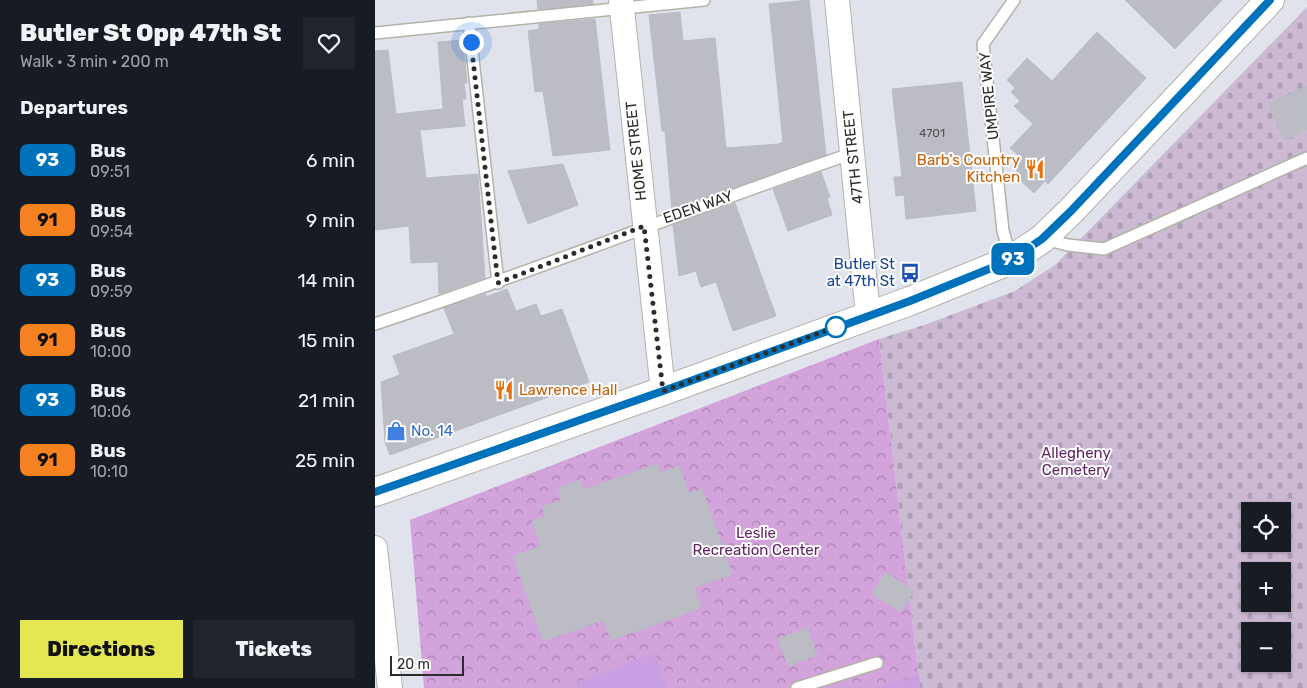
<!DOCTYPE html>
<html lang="en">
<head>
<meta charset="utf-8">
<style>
  :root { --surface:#171b24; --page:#20242c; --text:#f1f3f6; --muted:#9ea1a6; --accent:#e4e553 }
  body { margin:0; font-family:Rubik,sans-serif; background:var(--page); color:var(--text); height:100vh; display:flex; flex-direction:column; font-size:19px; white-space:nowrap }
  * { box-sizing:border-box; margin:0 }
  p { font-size:16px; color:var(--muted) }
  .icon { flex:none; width:28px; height:28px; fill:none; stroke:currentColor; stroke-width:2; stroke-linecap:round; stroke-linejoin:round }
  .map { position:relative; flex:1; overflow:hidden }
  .side { display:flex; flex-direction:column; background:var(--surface); width:375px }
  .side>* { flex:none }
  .badge { padding:0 10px; border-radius:8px; font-size:18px; line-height:32px }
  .fabs { position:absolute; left:866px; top:502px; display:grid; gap:10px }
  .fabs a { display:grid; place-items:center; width:50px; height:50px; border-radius:0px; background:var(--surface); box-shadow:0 1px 4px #0004; font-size:25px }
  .scale { position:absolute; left:15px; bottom:12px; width:74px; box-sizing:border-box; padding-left:5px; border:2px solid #2c2c2c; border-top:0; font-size:14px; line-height:18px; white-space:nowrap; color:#2c2c2c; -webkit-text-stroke:4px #fff; paint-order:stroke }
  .you { position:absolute; width:25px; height:25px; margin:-12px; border:4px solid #fff; border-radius:50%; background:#1a73e8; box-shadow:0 0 0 8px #1a73e833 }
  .map>.badge { position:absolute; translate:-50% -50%; box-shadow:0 0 0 2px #fff }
  h2 { padding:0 20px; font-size:19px; line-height:45px }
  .round { display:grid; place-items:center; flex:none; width:52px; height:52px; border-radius:0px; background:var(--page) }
  .head { display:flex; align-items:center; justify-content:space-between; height:85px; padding:0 20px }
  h1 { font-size:24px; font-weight:800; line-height:38px }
  .button { display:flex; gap:10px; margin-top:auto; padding:10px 20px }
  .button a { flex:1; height:58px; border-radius:0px; background:var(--accent); color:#111; font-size:20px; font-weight:800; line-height:58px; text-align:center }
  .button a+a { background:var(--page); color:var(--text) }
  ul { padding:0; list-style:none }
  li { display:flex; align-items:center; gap:15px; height:60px; padding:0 20px }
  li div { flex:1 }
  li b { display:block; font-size:19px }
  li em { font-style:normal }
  li .badge { min-width:55px; font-weight:700; text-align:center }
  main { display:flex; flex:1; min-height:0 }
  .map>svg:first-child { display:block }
  .cemetery { fill:url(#cemetery-stones); fill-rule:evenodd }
  .park { fill:url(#park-crowns) }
  .pitch { fill:#c9a0e2 }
  .building { fill:#bcbcc5; stroke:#b9bcc7 }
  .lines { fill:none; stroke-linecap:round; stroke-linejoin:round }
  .lane-casing { stroke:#b3b3a9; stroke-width:14 }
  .street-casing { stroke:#b3b3a9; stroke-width:26 }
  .secondary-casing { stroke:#b3b3a9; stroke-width:30 }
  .lane { stroke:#fff; stroke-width:11 }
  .street { stroke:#fff; stroke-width:24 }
  .secondary { stroke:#fff; stroke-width:28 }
  .line-casing { stroke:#fff; stroke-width:11 }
  .line { stroke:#0072bc; stroke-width:8 }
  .walk { stroke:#2c2c2c; stroke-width:5; stroke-dasharray:0 9 }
  .stop-dot { fill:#fff; stroke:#0072bc; stroke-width:2.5 }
  .labels { text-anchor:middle; stroke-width:4; stroke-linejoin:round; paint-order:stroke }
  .number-label { font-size:12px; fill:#505052 }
  .street-label { font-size:15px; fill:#2c2c2c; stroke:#fff }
  .food-label { font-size:15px; fill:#c56008; stroke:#fff; text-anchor:end }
  .transit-label { font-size:15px; fill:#164399; stroke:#fff; text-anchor:end }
  .shop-label { font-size:15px; fill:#366cbe; stroke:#fff; text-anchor:start }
  .park-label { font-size:15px; fill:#612361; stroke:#fff }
</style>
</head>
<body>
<main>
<section class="side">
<div class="head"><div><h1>Butler St Opp 47th St</h1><p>Walk · 3 min · 200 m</p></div><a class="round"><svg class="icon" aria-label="heart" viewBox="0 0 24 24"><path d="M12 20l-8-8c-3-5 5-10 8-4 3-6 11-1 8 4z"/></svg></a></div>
<h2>Departures</h2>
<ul>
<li><span class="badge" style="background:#0072bc;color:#fff">93</span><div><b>Bus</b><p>09:51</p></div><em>6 min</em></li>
<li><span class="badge" style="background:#f58220;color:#111">91</span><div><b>Bus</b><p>09:54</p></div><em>9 min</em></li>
<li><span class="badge" style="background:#0072bc;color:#fff">93</span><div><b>Bus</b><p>09:59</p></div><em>14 min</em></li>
<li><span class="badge" style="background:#f58220;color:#111">91</span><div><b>Bus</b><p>10:00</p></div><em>15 min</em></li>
<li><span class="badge" style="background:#0072bc;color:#fff">93</span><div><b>Bus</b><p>10:06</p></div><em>21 min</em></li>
<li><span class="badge" style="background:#f58220;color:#111">91</span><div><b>Bus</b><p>10:10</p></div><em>25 min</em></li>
</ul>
<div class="button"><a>Directions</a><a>Tickets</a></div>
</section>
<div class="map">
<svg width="932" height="688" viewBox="0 0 932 688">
  <defs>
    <pattern id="cemetery-stones" width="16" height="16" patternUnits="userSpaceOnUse" patternTransform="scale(1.25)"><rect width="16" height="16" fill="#ccb9d4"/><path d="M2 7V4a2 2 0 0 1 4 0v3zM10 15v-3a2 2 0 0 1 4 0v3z" fill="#af9fb6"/></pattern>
    <pattern id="park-crowns" width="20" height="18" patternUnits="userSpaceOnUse" patternTransform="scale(1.25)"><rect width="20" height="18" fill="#d3a3dc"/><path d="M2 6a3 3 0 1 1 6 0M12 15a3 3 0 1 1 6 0" fill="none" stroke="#ab85b3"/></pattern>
  </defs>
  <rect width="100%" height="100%" fill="#e0e3ec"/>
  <path class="cemetery" d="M932,7V688H545L504,339L549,325L640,291L680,265ZM875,511H908V544H875ZM875,571H908V604H875ZM875,631H908V664H875Z"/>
  <path class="park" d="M504,339L545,688H49L35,520Z"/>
  <path class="pitch" d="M280,653L292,688H204L202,682Z
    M544,674L545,688H506Z"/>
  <path class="building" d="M162,0H218V4L163,9Z
    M434,0L451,155L297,210L290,131H287L274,15L305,12L308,41L340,38L351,148L403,144L408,142L394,4Z
    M750,0H847L800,49Z
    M220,19L235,150L178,156L168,91L160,92L153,31L164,29V24Z
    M722,32L771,78L673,184L670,181L659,193L645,180L641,167L648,159L635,148L658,124L639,106L645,101L636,92L640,88L632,80L652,58L677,81Z
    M88,40L92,83H89L91,99H87L90,126L45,130L51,178L103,174L110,278L64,294L63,262L36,263L34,226L0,230V51L13,50L21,114L68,109L63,42Z
    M587,82L601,211L531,219L529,195L521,196L519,177H527L517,89Z
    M932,86V129L910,140L893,104Z
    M188,164L203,205L153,224L133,171Z
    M446,172L455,197L452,198L457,215L413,231L398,189Z
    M360,203L401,316L358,331L341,282L326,287L321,271L304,276L298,225Z
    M132,289L141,311L161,304L166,316L187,309L214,382L15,455L10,442L6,382L25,375L18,356L79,334L69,308L111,294V297Z
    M282,464L285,473L304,466L314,494L327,489L357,574L319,588L326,608L236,640L229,620L168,641L138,556L166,546L157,521L171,516L167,507L187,500L183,488L205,480L208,490Z
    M510,572L539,591L526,612L497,594Z
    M432,628L442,655L413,666L403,639Z"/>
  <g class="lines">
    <defs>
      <path id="lane" d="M94,23L123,283
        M0,33L329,0
        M669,239L693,245L729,249L932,158
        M636,259L628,231L608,44L639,0
        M0,324C160,271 317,208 478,153
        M422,688L502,663"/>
      <path id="street" d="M246,0L288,391
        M462,0L493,315
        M0,548L15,688"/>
      <path id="secondary" d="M0,492L288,391L535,301L636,260L667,239L696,211L895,0"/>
    </defs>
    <use href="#lane" class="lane-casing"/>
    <use href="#street" class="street-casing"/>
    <use href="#secondary" class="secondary-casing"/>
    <use href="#lane" class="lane"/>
    <use href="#street" class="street"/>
    <use href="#secondary" class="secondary"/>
  </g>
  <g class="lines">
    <defs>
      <path id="line" d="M0,492L288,391L535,301L636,260L667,239L696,211L895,0"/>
    </defs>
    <use href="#line" class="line-casing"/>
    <use href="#line" class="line"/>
    <path class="walk" d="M96,42L123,283L269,226L288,391L461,327"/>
  </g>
  <defs>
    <symbol id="restaurant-bare" viewBox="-9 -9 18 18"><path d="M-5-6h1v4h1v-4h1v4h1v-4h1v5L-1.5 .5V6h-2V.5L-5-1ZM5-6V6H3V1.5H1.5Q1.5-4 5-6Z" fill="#e8710a" stroke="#fff" stroke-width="2.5" paint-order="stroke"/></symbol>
    <symbol id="bus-bare" viewBox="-9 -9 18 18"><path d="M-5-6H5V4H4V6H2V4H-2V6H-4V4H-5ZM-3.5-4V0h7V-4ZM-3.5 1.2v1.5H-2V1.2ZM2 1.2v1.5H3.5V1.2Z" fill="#1a4fb4" stroke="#fff" stroke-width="2.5" paint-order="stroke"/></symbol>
    <symbol id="shop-bare" viewBox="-9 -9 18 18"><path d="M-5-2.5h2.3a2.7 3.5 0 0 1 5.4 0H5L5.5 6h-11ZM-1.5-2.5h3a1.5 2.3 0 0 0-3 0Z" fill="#3f7fe0" stroke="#fff" stroke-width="2.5" paint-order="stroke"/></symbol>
  </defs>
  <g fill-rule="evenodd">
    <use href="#restaurant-bare" x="646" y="155" width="28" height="28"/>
    <use href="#bus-bare" x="521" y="259" width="28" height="28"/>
    <use href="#restaurant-bare" x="115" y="376" width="28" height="28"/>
    <use href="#shop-bare" x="7" y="417" width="28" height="28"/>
  </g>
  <circle class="stop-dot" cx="461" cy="327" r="10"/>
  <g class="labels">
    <g class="number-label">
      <text x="557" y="137">4701</text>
    </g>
    <g class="street-label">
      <text transform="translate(614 96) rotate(-96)" y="5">UMPIRE WAY</text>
      <text transform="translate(261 151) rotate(-96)" y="5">HOME STREET</text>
      <text transform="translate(478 157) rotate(-96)" y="5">47TH STREET</text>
      <text transform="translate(323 207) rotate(-19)" y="5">EDEN WAY</text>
    </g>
    <g class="food-label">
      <text x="645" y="165">Barb's Country<tspan x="645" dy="17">Kitchen</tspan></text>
      <text x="144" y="395" text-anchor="start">Lawrence Hall</text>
    </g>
    <g class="transit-label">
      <text x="520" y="269">Butler St<tspan x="520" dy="17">at 47th St</tspan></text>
    </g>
    <g class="shop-label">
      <text x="36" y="436">No. 14</text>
    </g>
    <g class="park-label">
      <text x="701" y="458">Allegheny<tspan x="701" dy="17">Cemetery</tspan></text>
      <text x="381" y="538">Leslie<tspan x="381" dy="17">Recreation Center</tspan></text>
    </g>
  </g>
</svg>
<div class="fabs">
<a><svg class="icon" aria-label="locate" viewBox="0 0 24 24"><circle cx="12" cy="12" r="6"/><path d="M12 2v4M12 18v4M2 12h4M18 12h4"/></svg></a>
<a>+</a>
<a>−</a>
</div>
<div class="scale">20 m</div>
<div class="you" style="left:96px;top:42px"></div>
<b class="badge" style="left:638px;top:259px;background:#0072bc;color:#fff">93</b>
</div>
</main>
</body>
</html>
